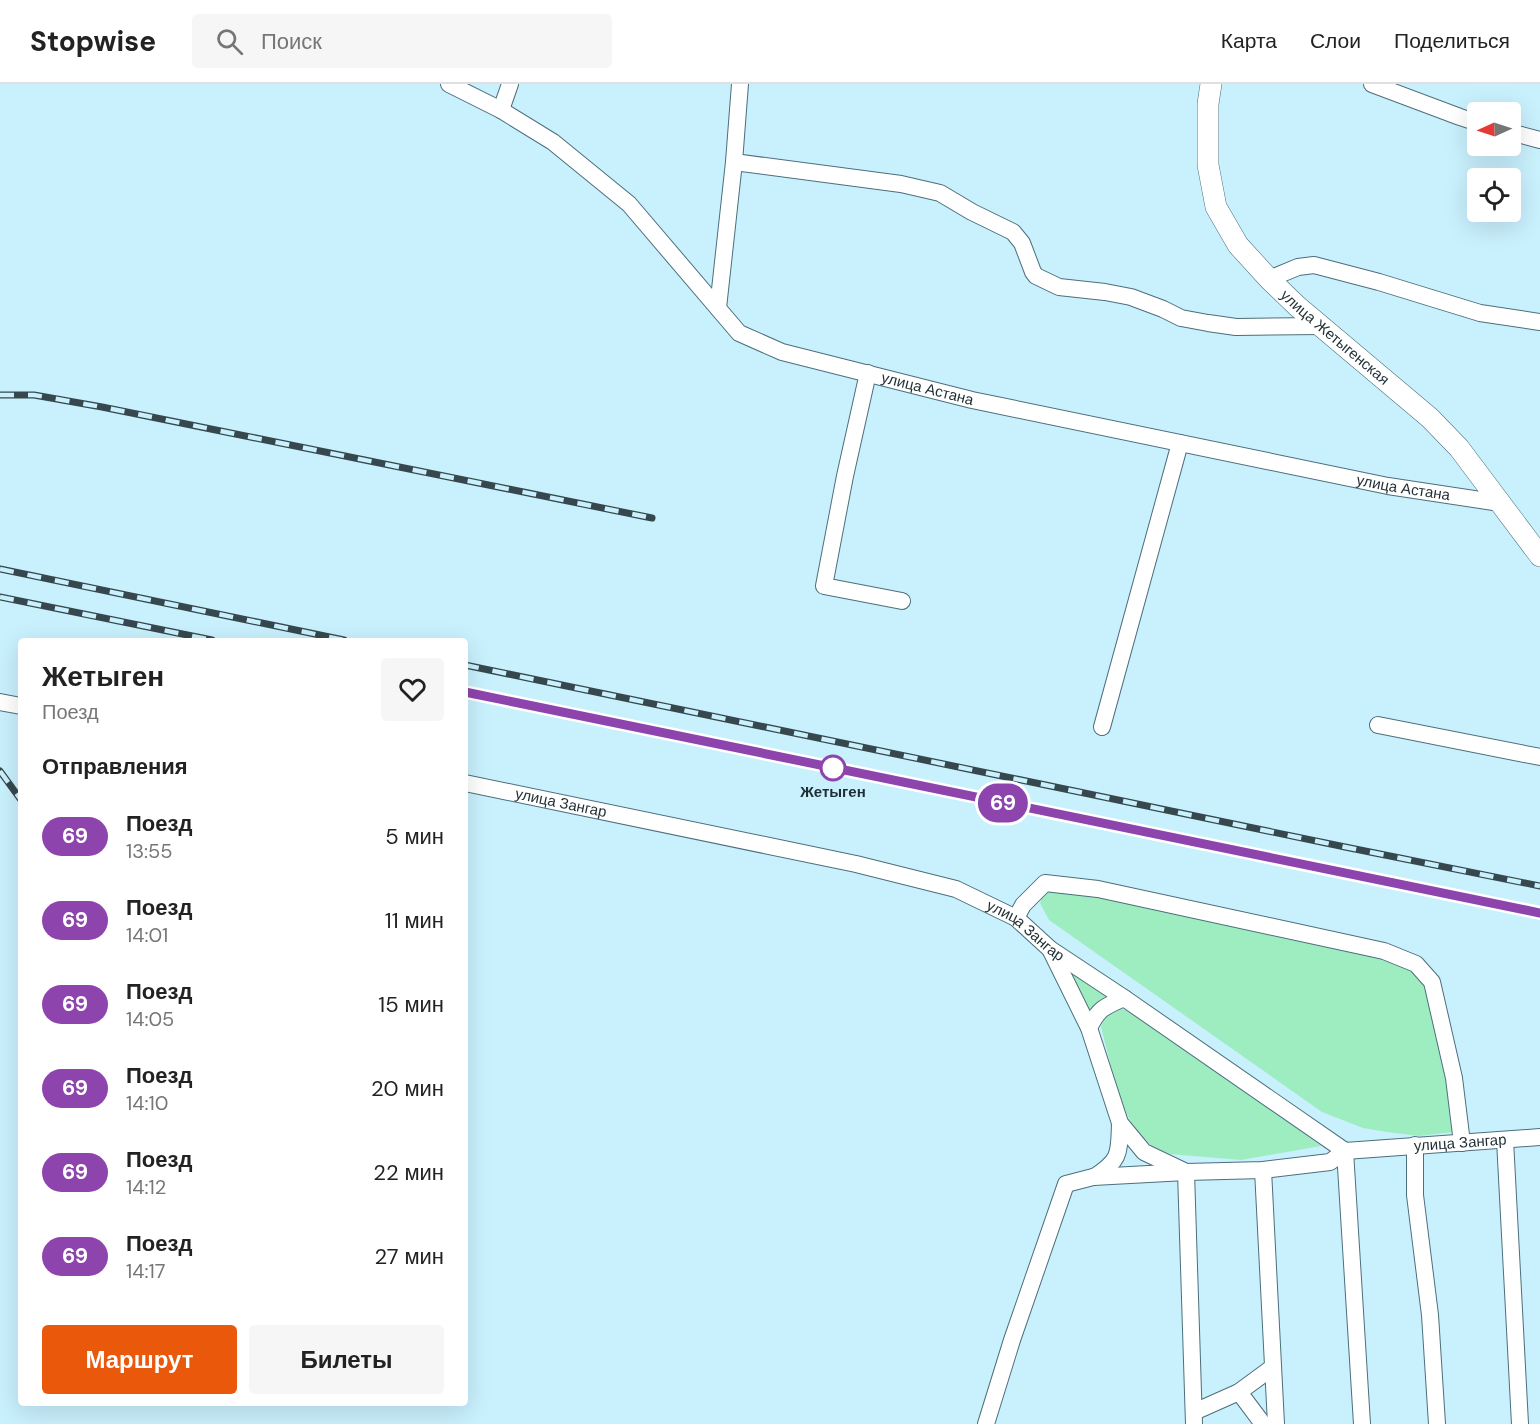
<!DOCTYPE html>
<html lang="ru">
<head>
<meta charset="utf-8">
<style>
  :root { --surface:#fff; --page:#f6f6f6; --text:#222; --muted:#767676; --line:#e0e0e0; --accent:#ea580c }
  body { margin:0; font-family:"DM Sans",sans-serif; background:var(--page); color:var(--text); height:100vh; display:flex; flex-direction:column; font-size:22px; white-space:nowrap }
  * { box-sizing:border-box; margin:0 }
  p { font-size:20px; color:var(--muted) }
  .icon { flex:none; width:33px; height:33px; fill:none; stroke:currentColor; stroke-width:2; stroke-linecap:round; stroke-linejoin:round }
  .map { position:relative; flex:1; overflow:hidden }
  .details { position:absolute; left:18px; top:554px; width:450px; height:768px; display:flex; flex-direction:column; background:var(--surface); border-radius:6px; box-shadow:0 6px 24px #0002 }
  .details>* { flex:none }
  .badge { padding:0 12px; border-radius:20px; font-size:21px; line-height:39px }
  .needle { width:39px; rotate:267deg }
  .tools { position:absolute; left:1467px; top:18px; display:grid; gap:12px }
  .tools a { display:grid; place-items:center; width:54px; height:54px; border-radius:6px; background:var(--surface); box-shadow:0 6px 24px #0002; font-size:30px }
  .map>.badge { position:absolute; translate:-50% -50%; box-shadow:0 0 0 3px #fff }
  h2 { padding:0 24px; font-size:22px; line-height:54px }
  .round { display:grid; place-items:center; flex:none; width:63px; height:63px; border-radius:6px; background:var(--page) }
  .overview { display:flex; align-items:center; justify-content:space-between; height:102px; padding:0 24px }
  h1 { font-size:28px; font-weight:600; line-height:45px }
  .action { display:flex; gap:12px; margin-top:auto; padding:12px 24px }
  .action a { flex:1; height:69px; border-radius:6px; background:var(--accent); color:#fff; font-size:24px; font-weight:600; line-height:69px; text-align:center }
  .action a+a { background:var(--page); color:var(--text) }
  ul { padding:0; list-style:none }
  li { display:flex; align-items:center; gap:18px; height:84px; padding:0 24px }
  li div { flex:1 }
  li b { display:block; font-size:22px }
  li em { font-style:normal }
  li .badge { min-width:66px; font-weight:700; text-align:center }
  header { display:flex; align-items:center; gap:36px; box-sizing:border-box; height:84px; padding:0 30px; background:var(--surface); border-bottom:2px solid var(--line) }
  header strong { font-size:28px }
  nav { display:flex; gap:33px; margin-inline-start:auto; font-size:21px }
  .search { width:420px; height:54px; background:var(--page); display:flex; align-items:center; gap:15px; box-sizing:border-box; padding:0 21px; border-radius:6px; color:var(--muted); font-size:22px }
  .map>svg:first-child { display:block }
  .green { fill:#9eedc1 }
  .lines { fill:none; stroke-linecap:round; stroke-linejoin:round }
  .minor-casing { stroke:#4c6f7b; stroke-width:18 }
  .major-casing { stroke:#4c6f7b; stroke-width:22 }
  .minor { stroke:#fff; stroke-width:16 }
  .major { stroke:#fff; stroke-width:21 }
  .rail-casing { stroke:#36484e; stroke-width:7 }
  .rail { stroke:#c9f0fd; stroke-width:4.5; stroke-dasharray:14; stroke-linecap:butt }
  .line-casing { stroke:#fff; stroke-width:14 }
  .line { stroke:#8e44ad; stroke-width:9 }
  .stop-dot { fill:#fff; stroke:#8e44ad; stroke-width:3 }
  .labels { text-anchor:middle; stroke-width:6; stroke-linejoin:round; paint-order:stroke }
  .street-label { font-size:15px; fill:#1f2e33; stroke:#c9f0fd }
  .stop-label { font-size:15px; font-weight:bold; fill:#1f2e33; stroke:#c9f0fd }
</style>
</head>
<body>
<header>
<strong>Stopwise</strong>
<div class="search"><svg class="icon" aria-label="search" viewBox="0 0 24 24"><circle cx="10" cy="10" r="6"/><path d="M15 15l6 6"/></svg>Поиск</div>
<nav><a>Карта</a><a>Слои</a><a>Поделиться</a></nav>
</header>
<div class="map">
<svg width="1540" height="1340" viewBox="0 0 1540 1340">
  <rect width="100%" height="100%" fill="#c9f0fd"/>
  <path class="green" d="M1052,805L1094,810L1381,872L1413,884L1428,900L1449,994L1454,1048L1419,1052L1387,1048L1363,1044L1322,1028L1049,836L1040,819L1044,808Z
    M1066,884L1115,913L1090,933Z
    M1120,925L1132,926L1321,1062L1241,1076L1170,1070L1152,1062L1135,1046L1125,1027L1114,994L1101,943C1104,933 1111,930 1120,925Z"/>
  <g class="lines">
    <defs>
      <g id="minor">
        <path id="s1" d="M449,0L501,26L553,58L629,120L739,249L782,268L972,316L1388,402L1500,419"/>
        <path d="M1372,0L1460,33L1478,39"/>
        <path d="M501,26L510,0"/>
        <path d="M1510,48L1540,56"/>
        <path d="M734,78L901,100L940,109L972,128L1013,148L1022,159L1033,188L1036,192L1059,203L1105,208L1131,213L1163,225L1181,234L1208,239L1236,243L1321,242"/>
        <path d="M1269,195L1298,183L1314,181L1379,198L1480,229L1540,238"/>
        <path d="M718,224L734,78L740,0"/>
        <path d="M868,289L845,392L824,502L902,517"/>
        <path d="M0,618L21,622"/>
        <path d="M1378,641L1540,673"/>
        <path d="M1102,643L1180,359"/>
        <path id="s2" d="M465,699L856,780L956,805L1016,834L1050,865L1124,914L1345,1067L1540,1053"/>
        <path d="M1016,834L1023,821L1045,799L1098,805L1384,867L1416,880L1432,898L1454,994L1462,1059"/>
        <path d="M1050,865L1089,944L1120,1039L1144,1068L1186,1088L1194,1340"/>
        <path d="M1089,944C1099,924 1104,923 1124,914"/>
        <path d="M1505,1056L1520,1340"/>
        <path d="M1415,1061V1111L1430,1231L1437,1340"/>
        <path d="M1345,1067L1362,1340"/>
        <path d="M1263,1086L1276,1340"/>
        <path d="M1094,1093C1121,1076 1119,1069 1120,1039"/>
        <path d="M1239,1308L1263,1340"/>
        <path d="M1194,1328L1239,1308L1273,1283"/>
        <path d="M986,1340L1012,1256L1066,1100L1093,1093L1186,1088L1263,1086L1330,1078L1345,1067"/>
      </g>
      <g id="major">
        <path id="s3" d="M1211,0L1208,20V81L1216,123L1238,161L1269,195L1297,222L1430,334L1459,364L1540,472"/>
      </g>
    </defs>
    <use href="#minor" class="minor-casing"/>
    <use href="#major" class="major-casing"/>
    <use href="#minor" class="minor"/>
    <use href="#major" class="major"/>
    <defs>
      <path id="rail" d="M0,311H34L102,323L652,434
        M0,485L344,556
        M0,513L212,556
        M465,581L1350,764L1540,802
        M465,608L1540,829
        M0,687L21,716"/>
    </defs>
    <use href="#rail" class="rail-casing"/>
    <use href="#rail" class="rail"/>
  </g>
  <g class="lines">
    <defs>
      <path id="line" d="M465,608L1540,829"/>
    </defs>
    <use href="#line" class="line-casing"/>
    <use href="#line" class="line"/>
  </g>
  <circle class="stop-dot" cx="833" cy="684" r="12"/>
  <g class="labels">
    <g class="street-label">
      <text dy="5" stroke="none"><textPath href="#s3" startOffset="302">улица Жетыгенская</textPath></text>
      <text dy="5" stroke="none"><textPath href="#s1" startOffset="584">улица Астана</textPath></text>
      <text dy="5" stroke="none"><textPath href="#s1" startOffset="1070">улица Астана</textPath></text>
      <text dy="5" stroke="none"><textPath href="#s2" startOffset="98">улица Зангар</textPath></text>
      <text dy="5" stroke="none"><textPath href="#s2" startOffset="584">улица Зангар</textPath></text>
      <text dy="5" stroke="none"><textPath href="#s2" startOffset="1088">улица Зангар</textPath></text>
    </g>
    <g class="stop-label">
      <text x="833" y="713">Жетыген</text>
    </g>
  </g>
</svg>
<div class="tools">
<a><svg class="needle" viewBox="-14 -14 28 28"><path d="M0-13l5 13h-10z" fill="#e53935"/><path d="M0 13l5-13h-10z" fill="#767676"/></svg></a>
<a><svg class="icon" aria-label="locate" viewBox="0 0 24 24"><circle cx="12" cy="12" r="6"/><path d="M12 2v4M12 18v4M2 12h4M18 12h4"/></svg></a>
</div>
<b class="badge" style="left:1003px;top:719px;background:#8e44ad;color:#fff">69</b>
<section class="details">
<div class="overview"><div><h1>Жетыген</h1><p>Поезд</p></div><a class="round"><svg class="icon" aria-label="heart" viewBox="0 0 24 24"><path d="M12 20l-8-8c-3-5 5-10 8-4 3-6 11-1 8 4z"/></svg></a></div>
<h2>Отправления</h2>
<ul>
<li><span class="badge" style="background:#8e44ad;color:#fff">69</span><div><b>Поезд</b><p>13:55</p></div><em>5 мин</em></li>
<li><span class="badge" style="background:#8e44ad;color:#fff">69</span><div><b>Поезд</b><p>14:01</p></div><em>11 мин</em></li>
<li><span class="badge" style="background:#8e44ad;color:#fff">69</span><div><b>Поезд</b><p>14:05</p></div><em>15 мин</em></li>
<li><span class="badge" style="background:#8e44ad;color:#fff">69</span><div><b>Поезд</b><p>14:10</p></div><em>20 мин</em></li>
<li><span class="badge" style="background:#8e44ad;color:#fff">69</span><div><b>Поезд</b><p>14:12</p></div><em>22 мин</em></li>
<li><span class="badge" style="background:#8e44ad;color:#fff">69</span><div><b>Поезд</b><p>14:17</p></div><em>27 мин</em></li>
</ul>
<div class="action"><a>Маршрут</a><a>Билеты</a></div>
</section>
</div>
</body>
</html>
